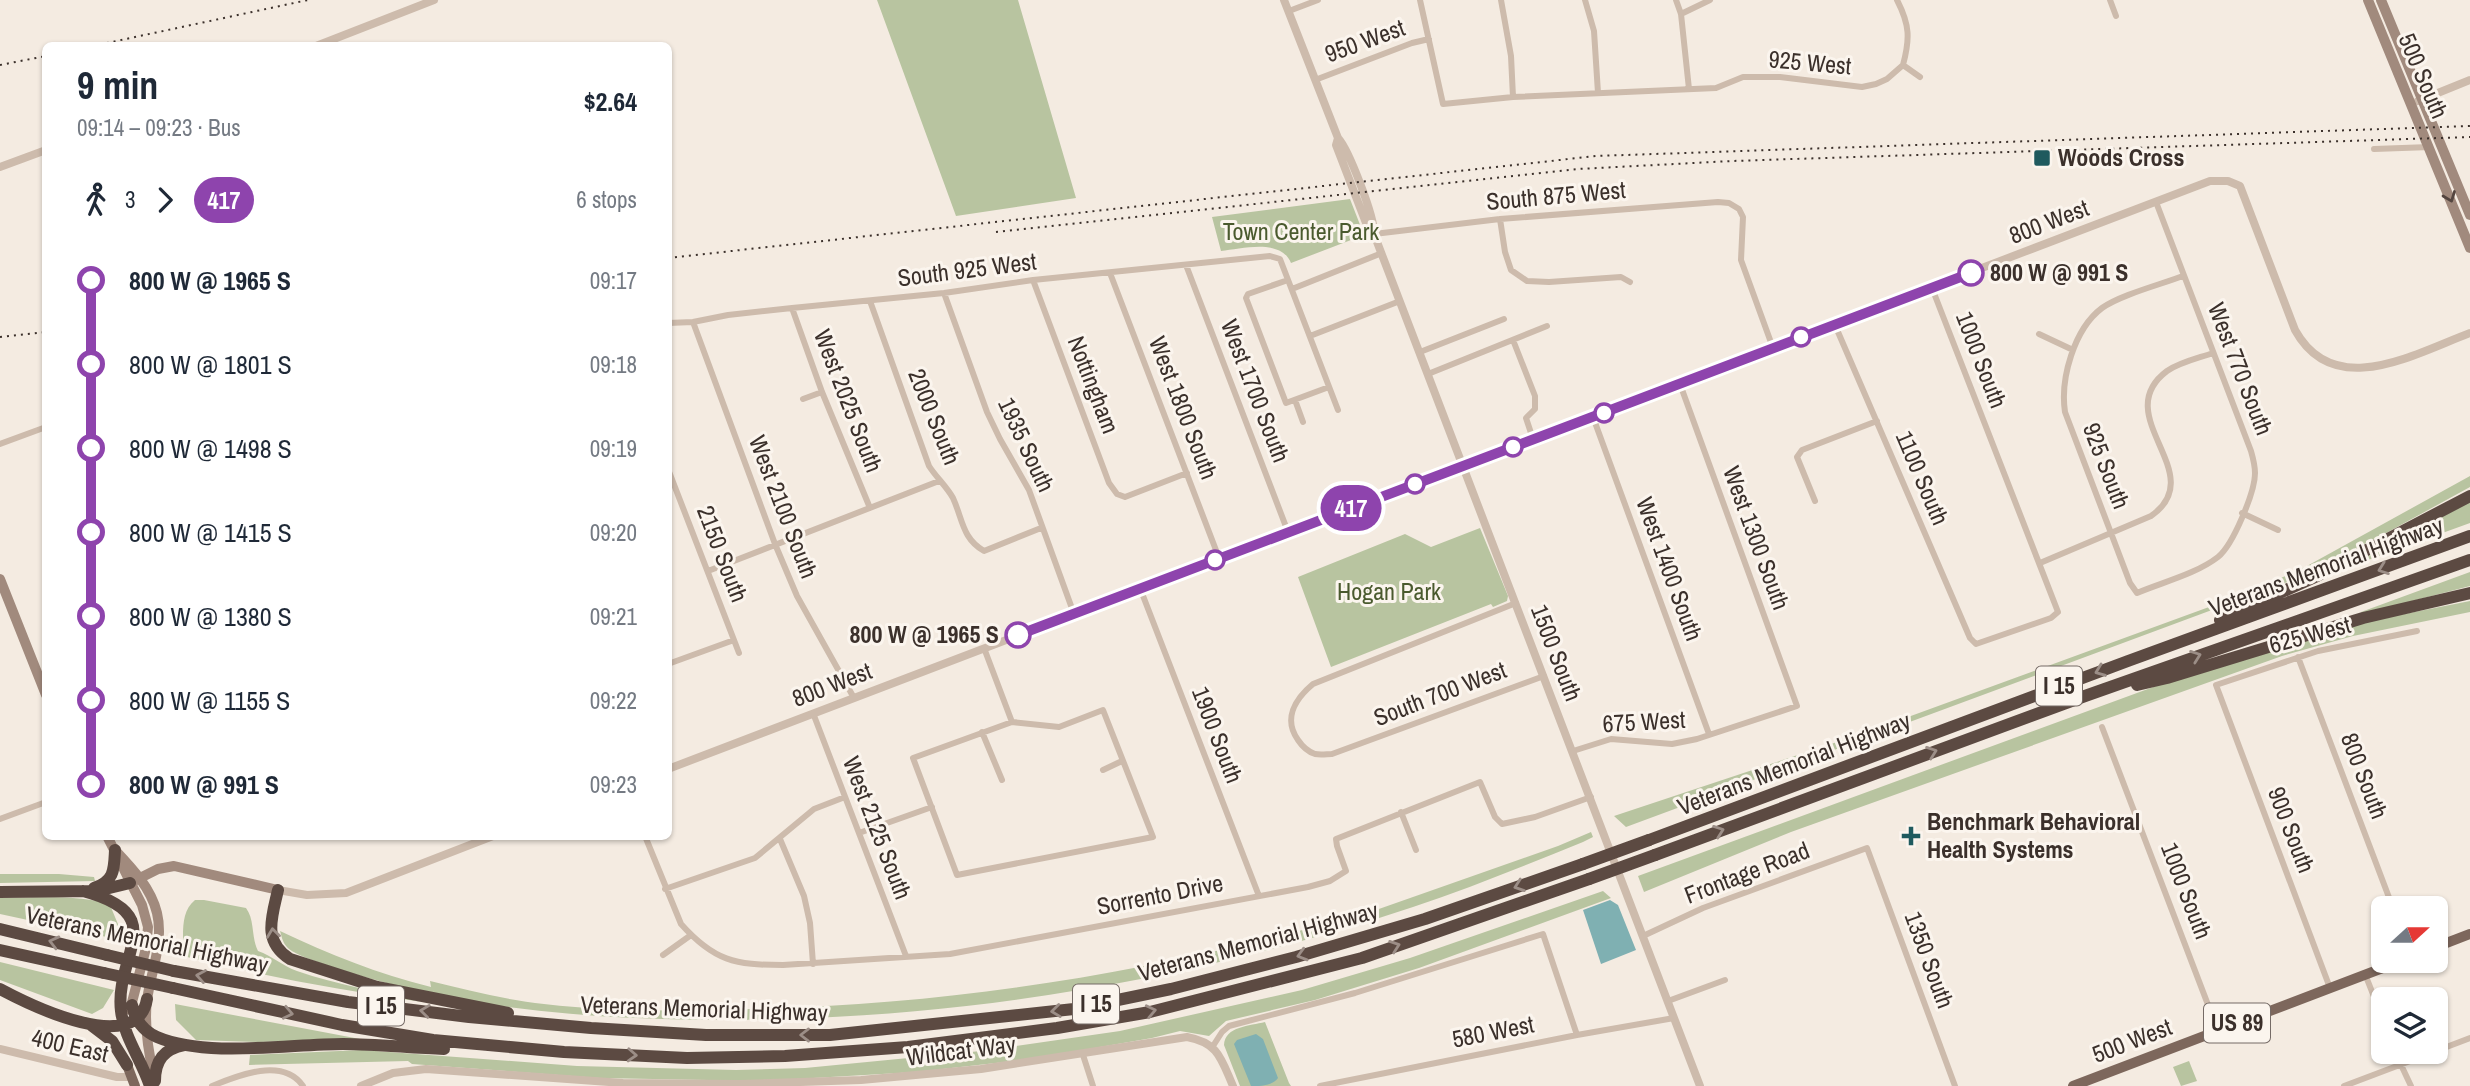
<!DOCTYPE html>
<html lang="en">
<head>
<meta charset="utf-8">
<style>
  :root { --surface:#fff; --page:#f2f2f3; --text:#1f2937; --muted:#747a83 }
  body { margin:0; font-family:"Archivo Narrow",sans-serif; background:var(--page); color:var(--text); height:100vh; display:flex; flex-direction:column; font-size:26px; white-space:nowrap }
  * { box-sizing:border-box; margin:0 }
  p { font-size:23px; color:var(--muted) }
  .icon { flex:none; width:38px; height:38px; fill:none; stroke:currentColor; stroke-width:2; stroke-linecap:round; stroke-linejoin:round }
  .map { position:relative; flex:1; overflow:hidden }
  .drawer { position:absolute; left:42px; top:42px; width:630px; height:798px; display:flex; flex-direction:column; background:var(--surface); border-radius:10px; box-shadow:0 2px 5px #0004 }
  .drawer>* { flex:none }
  .badge { padding:0 14px; border-radius:23px; font-size:24px; line-height:46px }
  .needle { width:46px; rotate:69deg }
  .tools { position:absolute; left:2371px; top:896px; display:grid; gap:14px }
  .tools a { display:grid; place-items:center; width:77px; height:77px; border-radius:10px; background:var(--surface); box-shadow:0 2px 5px #0004; font-size:35px }
  .map>.badge { position:absolute; translate:-50% -50%; box-shadow:0 0 0 4px #fff }
  .legs { display:flex; align-items:center; gap:10px; height:77px; padding:0 35px; font-size:23px }
  .legs p { margin-inline-start:auto }
  .overview { display:flex; align-items:center; justify-content:space-between; height:119px; padding:0 35px }
  h1 { font-size:38px; font-weight:700; line-height:52px }
  ul { padding:0 35px; list-style:none }
  li { display:flex; align-items:center; gap:24px; height:84px; font-size:26px }
  li i { display:grid; place-items:center; width:10px; height:100%; margin:0 9px; background:currentColor }
  li i::after { content:''; width:18px; height:18px; margin:-9px; border:5px solid; border-radius:50%; background:var(--surface) }
  li p { margin-inline-start:auto }
  li:first-child i { background:linear-gradient(#0000 50%,currentColor 0) }
  li:last-child i { background:linear-gradient(currentColor 50%,#0000 0) }
  .map>svg:first-child { display:block }
  .green { fill:#b8c4a0 }
  .water { fill:#7fb0b2 }
  .lines { fill:none; stroke-linecap:round; stroke-linejoin:round }
  .minor { stroke:#cdbbac; stroke-width:6 }
  .tertiary { stroke:#cdbbac; stroke-width:8 }
  .secondary { stroke:#a18a7d; stroke-width:10 }
  .primary { stroke:#7d675c; stroke-width:10 }
  .motorway { stroke:#5c4a42; stroke-width:12 }
  .rail { stroke:#3b302b; stroke-width:2; stroke-dasharray:2 5; stroke-linecap:butt }
  .motorway-bridge { stroke:#5c4a42; stroke-width:12 }
  .oneway { stroke:#544640 }
  .oneway2 { stroke:#9c8e87 }
  .line-1-casing { stroke:#fff; stroke-width:16 }
  .line-1 { stroke:#8e44ad; stroke-width:10 }
  .poi-dot { fill:#1f5a5e; stroke:#fbf5ee; stroke-width:2.5 }
  .stop-1-dot { fill:#fff; stroke:#8e44ad; stroke-width:3.5 }
  .labels { text-anchor:middle; stroke-width:6; stroke-linejoin:round; paint-order:stroke }
  .shield { fill:#fbf5ee; stroke:#756b66; stroke-width:2 }
  .shield-label { font-size:23px; font-weight:bold; fill:#3b302b }
  .street-label { font-size:24px; fill:#3b302b; stroke:#fbf5ee }
  .poi-label { font-size:24px; font-weight:bold; fill:#3b302b; stroke:#fbf5ee; text-anchor:start }
  .park-label { font-size:24px; fill:#4a5a2e; stroke:#fbf5ee }
  .stop-label { font-size:24px; font-weight:bold; fill:#3b302b; stroke:#fbf5ee; text-anchor:start }
</style>
</head>
<body>
<div class="map">
<svg width="2470" height="1086" viewBox="0 0 2470 1086">
  <rect width="100%" height="100%" fill="#f4ebe1"/>
  <path class="green" d="M877,0H1018L1076,198L956,216Z
    M1350,199L1364,235L1291,263C1281,238 1242,249 1221,251L1212,217Z
    M2470,476V487L2388,532L2293,580L1626,827L1614,816L1867,732L2250,592L2307,566Z
    M2470,502V523L2357,564L2355,563Z
    M1480,528L1508,596L1507,601L1493,607L1491,604L1331,667L1298,577L1405,534L1431,547Z
    M2470,572V586L2362,614L2361,612Z
    M2470,601V612L2353,636L2282,656L1791,832L1644,892L1638,876L2156,686L2374,620Z
    M1591,832L1593,837L1583,842C1526,865 1470,888 1413,907C1193,981 959,1019 727,1020C616,1020 500,1013 391,984C371,979 303,960 289,949C283,944 282,938 280,931C329,954 378,974 431,987L430,981C467,990 506,1000 544,1004C612,1012 682,1011 750,1009C942,1005 1129,976 1314,927L1322,929L1558,846Z
    M0,874H59L94,877L95,881L0,883Z
    M1603,891L1611,898L1419,968L1315,1000L1226,1021L1209,1036L1180,1031L1152,1038L1031,1059L916,1072L761,1081L599,1078L412,1064L408,1061L249,1065L250,1055L362,1050L577,1066L736,1070L805,1068L981,1051L1120,1031L1302,990L1410,958Z
    M0,898C29,898 84,894 110,905L125,941L0,914Z
    M195,900H204L246,908C255,920 251,937 258,951C272,956 283,966 297,971C337,985 381,992 422,1002C341,990 262,976 183,956C184,937 179,913 195,900Z
    M0,962L114,990L103,1008L92,1014L0,980Z
    M175,1004L360,1039L258,1042L196,1040L176,1020Z
    M1265,1022L1289,1083L1291,1086H1240L1224,1045C1225,1026 1250,1026 1265,1022Z
    M2189,1061L2197,1081L2181,1086L2173,1067Z"/>
  <path class="water" d="M1610,900L1618,905L1636,950L1601,964L1583,910Z
    M1256,1034L1263,1039L1278,1078C1272,1086 1260,1086 1251,1086L1234,1044L1237,1040Z"/>
  <g class="lines">
    <path class="minor" d="M1420,0L1443,104L1513,97L1716,88L1743,77H1780L1862,87L1876,84L1887,79L1903,65
      M1501,0L1511,56L1513,97
      M1585,0L1594,31L1598,93
      M1676,0L1681,14L1689,89
      M1897,0C1910,25 1910,39 1903,65
      M2110,0L2116,16
      M1289,11L1318,0
      M1681,14L1710,0
      M1903,65L1920,77
      M1315,80L1412,43L1429,39
      M2374,149L2430,147
      M2156,202L2251,451C2253,458 2255,466 2255,473C2255,492 2233,545 2218,557C2196,574 2163,582 2137,593L2130,583L2065,412C2060,379 2074,329 2102,308C2120,295 2162,284 2183,276
      M1500,219L1505,252L1511,270L1527,281L1549,282L1621,277L1630,282
      M1374,234L1500,219L1718,202L1729,203L1739,209L1743,217L1741,260L1773,348
      M1186,265L1288,532
      M1110,273L1219,558
      M1033,280L1109,483L1117,494L1125,497L1187,473
      M1288,280L1248,294L1246,298L1286,403L1329,387
      M1292,289L1382,253
      M944,293L987,412L1000,439L1029,490L1074,614
      M870,301L929,466C936,477 947,487 953,498C963,520 962,538 984,551L1041,528
      M792,308L822,392L870,508
      M693,322L775,544L797,596L854,698
      M668,323L693,322L728,315L792,308L944,293L1033,280L1270,256L1280,259L1338,410
      M1835,325L1970,638L1976,644L2051,618L2058,612L1932,288
      M2039,334L2073,350
      M1310,336L1400,301
      M1513,340L1535,396V409L1526,418L1533,439
      M1420,352L1504,319
      M1428,374L1547,326
      M803,399L822,392
      M1295,400L1303,422
      M1593,417L1709,734
      M0,444L46,427
      M668,469L739,653
      M1815,501L1797,457L1802,450L1877,421
      M2242,513L2278,530
      M2040,563L2151,516C2212,474 2107,416 2167,371C2180,362 2199,358 2213,353
      M708,571L939,481
      M1140,588L1259,896
      M1516,603L1313,684C1295,699 1283,719 1298,740C1302,746 1309,752 1315,754C1321,755 1327,754 1332,754L1544,676
      M984,648L1012,722
      M2298,657L2393,908
      M668,664L734,640
      M1103,710L1153,837L957,875L913,758L1012,722L1059,727Z
      M813,713L906,956
      M2102,727L2218,1031
      M982,732L1002,780
      M1573,751L1611,739L1672,744L1697,739L1797,706L1680,384
      M1103,770L1122,761
      M1401,812L1416,850
      M0,819L46,802
      M859,833L932,807
      M645,836L681,924C714,961 735,965 783,965L950,954L1308,887L1330,881L1346,871L1337,846L1336,839L1480,782L1495,817L1502,824L1535,817L1591,797
      M780,839L804,896L810,923L813,964
      M665,889L755,858L814,809L845,797
      M1643,936L1703,908L1867,848L1955,1086
      M663,955L691,935
      M2365,974L2384,1022
      M2330,988L2216,685L2318,651L2417,631
      M1668,1001L1725,980
      M1213,1046L1222,1032L1229,1026L1355,993L1543,934L1577,1035
      M2436,1051L2470,1038
      M2395,1052L2411,1086
      M1083,1055L1093,1086
      M212,1086C239,1075 283,1057 303,1086
      M1320,1086L1577,1035L1674,1018
      M2344,1086L2434,1052"/>
    <path class="tertiary" d="M1284,0L1338,138C1349,150 1375,218 1374,234L1700,1086
      M316,46L434,0
      M2418,101L2470,80
      M1338,138L1336,145L1368,228L1374,234
      M0,167L46,150
      M668,769L2210,181H2228L2240,186L2295,330C2334,401 2414,354 2470,333
      M278,890L307,895L346,893L493,836
      M0,1049L117,1077H131
      M361,1086L393,1073L426,1069L623,1083L740,1084L861,1080L981,1069L1187,1037C1219,1043 1221,1059 1233,1086"/>
    <path class="secondary" d="M2368,0L2470,248
      M2381,0L2470,215
      M0,579L46,695
      M107,836L142,905L148,927L146,948L130,1010
      M115,850C132,868 151,888 157,913C164,942 151,971 147,1000C144,1025 148,1051 154,1076
      M134,881L158,869L174,866L278,890"/>
    <path class="primary" d="M2436,947L2470,934
      M127,1065L135,1086
      M2073,1086L2401,961"/>
    <path class="motorway" d="M2220,620L2317,576L2470,496
      M2137,685L2167,678L2363,618L2470,593
      M1649,840L2128,661L2470,536
      M1655,855L2085,696L2470,560
      M94,888C115,881 114,869 115,850
      M278,890C272,917 262,941 290,959L377,987L508,1013
      M83,891C173,915 114,955 121,1011C124,1037 142,1061 150,1086
      M0,892L97,891L130,883
      M0,929L107,955
      M0,950L104,973
      M174,971L348,1002L469,1017L591,1028L706,1035H830L1074,1009L1171,989L1296,957L1425,919L1583,864
      M173,988L342,1025L433,1040L564,1052L687,1058L785,1056L908,1047L1057,1028L1150,1012L1362,958L1589,879
      M0,989C30,1005 137,1058 147,999
      M132,1005C135,1019 143,1031 157,1037C206,1058 290,1044 343,1044C377,1044 410,1048 444,1049
      M91,1025L112,1041L127,1065
      M155,1081C155,1060 164,1049 184,1045"/>
    <path class="rail" d="M93,46L308,0
      M0,65L46,56
      M996,232L1578,169L1732,161L2470,137
      M668,258L1596,156L2470,126
      M0,337L46,332"/>
    <path class="motorway-bridge" d="M1583,864L1649,840
      M1589,879L1655,855
      M107,955L174,971
      M104,973L173,988"/>
  </g>
  <defs><path id="oneway-chevron" d="M-2-3.5L2.5 0L-2 3.5" fill="none" stroke-width="1.6" stroke-linecap="round" stroke-linejoin="round" transform="scale(1.75)"/></defs>
  <use class="oneway" href="#oneway-chevron" transform="translate(2450 197) rotate(69)"/>
  <g class="oneway2">
    <use href="#oneway-chevron" transform="translate(2383 569) rotate(160)"/>
    <use href="#oneway-chevron" transform="translate(2196 656) rotate(-20)"/>
    <use href="#oneway-chevron" transform="translate(2100 671) rotate(159)"/>
    <use href="#oneway-chevron" transform="translate(1932 752) rotate(-20)"/>
    <use href="#oneway-chevron" transform="translate(1719 831) rotate(-20)"/>
    <use href="#oneway-chevron" transform="translate(1519 886) rotate(161)"/>
    <use href="#oneway-chevron" transform="translate(273 933) rotate(-97)"/>
    <use href="#oneway-chevron" transform="translate(54 942) rotate(-166)"/>
    <use href="#oneway-chevron" transform="translate(1395 946) rotate(-19)"/>
    <use href="#oneway-chevron" transform="translate(1302 955) rotate(164)"/>
    <use href="#oneway-chevron" transform="translate(201 976) rotate(-170)"/>
    <use href="#oneway-chevron" transform="translate(425 1011) rotate(-173)"/>
    <use href="#oneway-chevron" transform="translate(1056 1011) rotate(173)"/>
    <use href="#oneway-chevron" transform="translate(1151 1011) rotate(-12)"/>
    <use href="#oneway-chevron" transform="translate(288 1013) rotate(12)"/>
    <use href="#oneway-chevron" transform="translate(805 1035) rotate(-180)"/>
    <use href="#oneway-chevron" transform="translate(632 1055) rotate(3)"/>
  </g>
  <g class="lines">
    <defs>
      <path id="line-1" d="M1018,635L1971,273"/>
    </defs>
    <use href="#line-1" class="line-1-casing"/>
    <use href="#line-1" class="line-1"/>
  </g>
  <g class="poi-dot">
    <rect x="2033" y="149" width="18" height="18" rx="3.5"/>
    <path d="M1907.5 825.5h7v7h7v7h-7v7h-7v-7h-7v-7h7z"/>
  </g>
  <g class="stop-1-dot">
    <circle cx="1971" cy="273" r="12"/>
    <circle cx="1801" cy="337" r="9"/>
    <circle cx="1604" cy="413" r="9"/>
    <circle cx="1513" cy="447" r="9"/>
    <circle cx="1415" cy="484" r="9"/>
    <circle cx="1215" cy="560" r="9"/>
    <circle cx="1018" cy="635" r="12"/>
  </g>
  <g class="labels">
    <g class="shield">
      <rect x="2036" y="666.5" width="46" height="39" rx="5"/>
      <rect x="1073" y="984.5" width="46" height="39" rx="5"/>
      <rect x="358" y="986.5" width="46" height="39" rx="5"/>
      <rect x="2204" y="1003.5" width="66" height="39" rx="5"/>
    </g>
    <g class="shield-label">
      <text x="2059" y="694">I 15</text>
      <text x="1096" y="1012">I 15</text>
      <text x="381" y="1014">I 15</text>
      <text x="2237" y="1031">US 89</text>
    </g>
    <g class="street-label">
      <text transform="translate(1365 41) rotate(-20)" y="8">950 West</text>
      <text transform="translate(1810 63) rotate(5)" y="8">925 West</text>
      <text transform="translate(2423 76) rotate(67)" y="8">500 South</text>
      <text transform="translate(1556 196) rotate(-5)" y="8">South 875 West</text>
      <text transform="translate(2049 222) rotate(-21)" y="8">800 West</text>
      <text transform="translate(967 270) rotate(-7)" y="8">South 925 West</text>
      <text transform="translate(1981 360) rotate(69)" y="8">1000 South</text>
      <text transform="translate(2240 369) rotate(69)" y="8">West 770 South</text>
      <text transform="translate(1093 385) rotate(69)" y="8">Nottingham</text>
      <text transform="translate(1255 391) rotate(69)" y="8">West 1700 South</text>
      <text transform="translate(848 401) rotate(69)" y="8">West 2025 South</text>
      <text transform="translate(1183 408) rotate(69)" y="8">West 1800 South</text>
      <text transform="translate(934 417) rotate(68)" y="8">2000 South</text>
      <text transform="translate(1026 445) rotate(65)" y="8">1935 South</text>
      <text transform="translate(2106 466) rotate(69)" y="8">925 South</text>
      <text transform="translate(1922 478) rotate(67)" y="8">1100 South</text>
      <text transform="translate(783 507) rotate(69)" y="8">West 2100 South</text>
      <text transform="translate(1756 538) rotate(70)" y="8">West 1300 South</text>
      <text transform="translate(722 554) rotate(69)" y="8">2150 South</text>
      <text transform="translate(2326 567) rotate(-20)" y="8">Veterans Memorial Highway</text>
      <text transform="translate(1669 569) rotate(70)" y="8">West 1400 South</text>
      <text transform="translate(2310 635) rotate(-15)" y="8">625 West</text>
      <text transform="translate(1556 653) rotate(69)" y="8">1500 South</text>
      <text transform="translate(832 685) rotate(-21)" y="8">800 West</text>
      <text transform="translate(1440 694) rotate(-21)" y="8">South 700 West</text>
      <text transform="translate(1644 722) rotate(-3)" y="8">675 West</text>
      <text transform="translate(1217 735) rotate(69)" y="8">1900 South</text>
      <text transform="translate(1794 764) rotate(-21)" y="8">Veterans Memorial Highway</text>
      <text transform="translate(2364 776) rotate(69)" y="8">800 South</text>
      <text transform="translate(877 828) rotate(69)" y="8">West 2125 South</text>
      <text transform="translate(2291 830) rotate(69)" y="8">900 South</text>
      <text transform="translate(1747 873) rotate(-21)" y="8">Frontage Road</text>
      <text transform="translate(2186 891) rotate(69)" y="8">1000 South</text>
      <text transform="translate(1160 895) rotate(-11)" y="8">Sorrento Drive</text>
      <text transform="translate(147 940) rotate(12)" y="8">Veterans Memorial Highway</text>
      <text transform="translate(1258 942) rotate(-15)" y="8">Veterans Memorial Highway</text>
      <text transform="translate(1929 960) rotate(70)" y="8">1350 South</text>
      <text transform="translate(704 1009) rotate(2)" y="8">Veterans Memorial Highway</text>
      <text transform="translate(1493 1032) rotate(-11)" y="8">580 West</text>
      <text transform="translate(2132 1041) rotate(-21)" y="8">500 West</text>
      <text transform="translate(70 1046) rotate(13)" y="8">400 East</text>
      <text transform="translate(961 1051) rotate(-7)" y="8">Wildcat Way</text>
    </g>
    <g class="poi-label">
      <text x="2058" y="166">Woods Cross</text>
      <text x="1927" y="830">Benchmark Behavioral<tspan x="1927" dy="28">Health Systems</tspan></text>
    </g>
    <g class="park-label">
      <text x="1301" y="240">Town Center Park</text>
      <text x="1389" y="600">Hogan Park</text>
    </g>
    <g class="stop-label">
      <text x="1990" y="281">800 W @ 991 S</text>
      <text x="999" y="643" text-anchor="end">800 W @ 1965 S</text>
    </g>
  </g>
</svg>
<div class="tools">
<a><svg class="needle" viewBox="-14 -14 28 28"><path d="M0-13l5 13h-10z" fill="#e53935"/><path d="M0 13l5-13h-10z" fill="#747a83"/></svg></a>
<a><svg class="icon" aria-label="layers" viewBox="0 0 24 24"><path d="M12 4l9 5-9 5-9-5zM3 14l9 5 9-5"/></svg></a>
</div>
<b class="badge" style="left:1351px;top:508px;background:#8e44ad;color:#fff">417</b>
<section class="drawer">
<div class="overview"><div><h1>9 min</h1><p>09:14 – 09:23 · Bus</p></div><b>$2.64</b></div>
<div class="legs"><svg class="icon" aria-label="walk" viewBox="0 0 24 24"><circle cx="13" cy="4" r="2"/><path d="M13 8l-2 6 4 7M11 14l-3 7M7 12l3-4h3l4 4"/></svg>3<svg class="icon" aria-label="forward" viewBox="0 0 24 24"><path d="M9 5l7 7-7 7"/></svg><b class="badge" style="background:#8e44ad;color:#fff">417</b><p>6 stops</p></div>
<ul>
<li><i style="color:#8e44ad"></i><b>800 W @ 1965 S</b><p>09:17</p></li>
<li><i style="color:#8e44ad"></i><span>800 W @ 1801 S</span><p>09:18</p></li>
<li><i style="color:#8e44ad"></i><span>800 W @ 1498 S</span><p>09:19</p></li>
<li><i style="color:#8e44ad"></i><span>800 W @ 1415 S</span><p>09:20</p></li>
<li><i style="color:#8e44ad"></i><span>800 W @ 1380 S</span><p>09:21</p></li>
<li><i style="color:#8e44ad"></i><span>800 W @ 1155 S</span><p>09:22</p></li>
<li><i style="color:#8e44ad"></i><b>800 W @ 991 S</b><p>09:23</p></li>
</ul>
</section>
</div>
</body>
</html>
